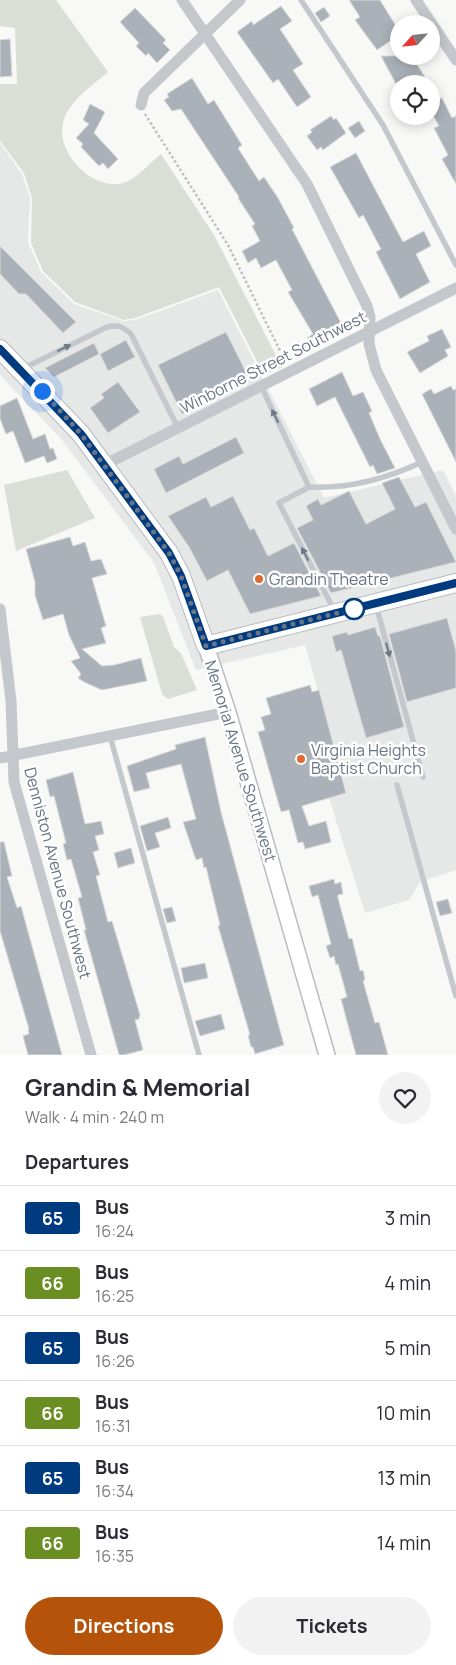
<!DOCTYPE html>
<html lang="en">
<head>
<meta charset="utf-8">
<style>
  :root { --surface:#fff; --page:#f2f2f3; --text:#2b2b33; --muted:#7c7c81; --line:#e1e1e2; --accent:#b45309 }
  body { margin:0; font-family:Manrope,sans-serif; background:var(--page); color:var(--text); height:100vh; display:flex; flex-direction:column; font-size:19px; white-space:nowrap }
  * { box-sizing:border-box; margin:0 }
  p { font-size:16px; color:var(--muted) }
  .icon { flex:none; width:28px; height:28px; fill:none; stroke:currentColor; stroke-width:2; stroke-linecap:round; stroke-linejoin:round }
  .map { position:relative; height:1055px; overflow:hidden }
  .details { display:flex; flex-direction:column; background:var(--surface); flex:1 }
  .details>* { flex:none }
  .badge { padding:0 10px; border-radius:4px; font-size:18px; line-height:32px }
  .needle { width:32px; rotate:243deg }
  .controls { position:absolute; left:390px; top:15px; display:grid; gap:10px }
  .controls a { display:grid; place-items:center; width:50px; height:50px; border-radius:50%; background:var(--surface); box-shadow:0 2px 12px #0003; font-size:25px }
  .you { position:absolute; width:25px; height:25px; margin:-12px; border:4px solid #fff; border-radius:50%; background:#1a73e8; box-shadow:0 0 0 8px #1a73e833 }
  .map>.badge { position:absolute; translate:-50% -50%; box-shadow:0 0 0 2px #fff }
  h2 { padding:0 25px; font-size:19px; line-height:45px }
  .round { display:grid; place-items:center; flex:none; width:52px; height:52px; border-radius:26px; background:var(--page) }
  .head { display:flex; align-items:center; justify-content:space-between; height:85px; padding:0 25px }
  h1 { font-size:24px; font-weight:700; line-height:38px }
  .cta { display:flex; gap:10px; margin-top:auto; padding:10px 25px }
  .cta a { flex:1; height:58px; border-radius:30px; background:var(--accent); color:#fff; font-size:20px; font-weight:700; line-height:58px; text-align:center }
  .cta a+a { background:var(--page); color:var(--text) }
  ul { padding:0; list-style:none }
  li { display:flex; align-items:center; gap:15px; height:65px; padding:0 25px; border-top:1px solid var(--line) }
  li div { flex:1 }
  li b { display:block; font-size:19px }
  li em { font-style:normal }
  li .badge { min-width:55px; font-weight:700; text-align:center }
  .map>svg:first-child { display:block }
  .built { fill:#e6e7e7 }
  .green { fill:#d9dfd7 }
  .building { fill:#abb1b8; stroke:#dadad8 }
  .lines { fill:none; stroke-linecap:round; stroke-linejoin:round }
  .secondary-casing { stroke:#b8bcc2; stroke-width:18 }
  .primary-casing { stroke:#b7bbbf; stroke-width:20 }
  .path { stroke:#bcbec1; stroke-width:2.5; stroke-dasharray:2.5 2.5; stroke-linecap:butt }
  .lane { stroke:#c4c7cb; stroke-width:5.5 }
  .street { stroke:#c4c7cb; stroke-width:11 }
  .secondary { stroke:#fff; stroke-width:15 }
  .primary { stroke:#fff; stroke-width:18 }
  .oneway { fill:#6d7989 }
  .line-casing { stroke:#fff; stroke-width:11 }
  .line { stroke:#003b80; stroke-width:8 }
  .walk { stroke:#687586; stroke-width:5; stroke-dasharray:0 9 }
  .poi-dot { fill:#df6b2f; stroke:#fff; stroke-width:2 }
  .stop-dot { fill:#fff; stroke:#003b80; stroke-width:2.5 }
  .labels { text-anchor:middle; stroke-width:5; stroke-linejoin:round; paint-order:stroke }
  .street-label { font-size:16px; fill:#687586; stroke:#fff }
  .poi-label { font-size:16px; fill:#687586; stroke:#fff; text-anchor:start }
</style>
</head>
<body>
<div class="map">
<svg width="456" height="1055" viewBox="0 0 456 1055">
  <rect width="100%" height="100%" fill="#f8f8f6"/>
  <path class="built" d="M0,143L22,174L30,198L28,242L41,272L74,304L124,321L135,320L218,290L324,498L443,470L456,496V870L420,882L409,900L365,913L329,798L347,793L305,645L196,670L154,563L62,440L0,375Z"/>
  <path class="green" d="M0,0H56L108,72C92,86 68,101 63,123C55,154 97,196 128,181C140,175 151,162 161,154L214,235L282,367L264,375L219,287L135,318L124,320L75,302L43,271L31,243L32,198L24,173L0,141V84H17L15,28L0,26Z
    M67,470L95,518L16,551L4,485Z
    M159,614L163,616L174,647L181,653L197,690L168,699L162,694L140,617Z"/>
  <path class="building" d="M349,0H380L399,31V35L377,50L355,20L360,17Z
    M281,6L292,21L280,29L303,64L293,70L311,97L297,107L278,79L273,83L237,32L252,21L253,25Z
    M324,7L330,16L321,22L315,13Z
    M135,8L166,40L163,43L170,50L157,63L148,53L146,56L136,46L139,43L120,22Z
    M10,39L12,76L0,77V40Z
    M381,56H412L429,84H413L408,76L396,84Z
    M192,78L208,104L214,100L227,121L242,145L238,148L259,181L264,177L278,198L294,228L292,229L342,325L322,337L324,340L312,347L307,338L313,334L288,292L292,290L276,260L261,268L256,258L248,263L242,251L260,241L252,226L255,224L238,198L239,197L181,109L172,111L164,100L169,97L167,94Z
    M431,85L439,99L442,98L452,118L456,116V184L442,159L448,155L434,128L439,126L431,112Z
    M90,104L105,112L94,133L118,159L108,169L103,163L99,166L81,147L83,144L76,138L89,124L83,120Z
    M331,116L334,120L336,118L346,133L323,150L321,147L317,150L307,136L312,132L310,130Z
    M359,121L365,131L355,138L348,128Z
    M356,153L403,242L424,231L431,246L416,254L430,282L400,299L376,252L381,249L363,215L359,218L330,167Z
    M0,246L76,322L63,333L26,294H19L0,274Z
    M442,329L451,347L445,350L448,356L420,373L407,352L429,341L427,336Z
    M226,332L250,380L182,414L158,365Z
    M126,340L135,357L108,371L100,354Z
    M94,343L99,354L54,377L45,368Z
    M342,372L353,396L363,392L372,411L369,413L381,441L395,468L377,474L373,465L370,467L335,397L317,406L309,389Z
    M118,382L140,412L108,433L90,408L104,398L101,394Z
    M451,386L453,390L456,389V462L422,394L431,389L434,394Z
    M17,398L33,439L45,434L50,449L53,448L57,459L47,463L44,456L25,463L13,431L6,434L0,419V406Z
    M236,437L244,453L166,493L154,469L179,456L183,464Z
    M399,477L415,507L426,502L456,562L331,593L297,528L313,520L306,506L318,499L321,505L349,491L366,524L395,509L382,483Z
    M233,496L250,530L254,528L268,556L294,543L321,596L250,614L228,570L207,581L189,547L168,516L206,497L211,507Z
    M70,537L73,546L85,542L91,561L101,559L107,574L92,578L106,626L101,628L106,643L82,649L102,666L114,665L141,658L147,681L102,690L84,682L78,678L81,674L71,661L80,658L69,635L63,614L43,620L35,595V582L26,549Z
    M447,618L456,651V688L407,702L389,634Z
    M375,627L378,636H380L404,727L366,738L341,650L336,652L332,636L347,632L348,635Z
    M310,685L312,692L319,690L346,793L302,806L309,826L326,821L331,842L305,849L303,842L298,843L289,810L281,812L258,732L265,730L261,717L271,714L266,698Z
    M205,737L221,812L284,1045L255,1054L253,1047H251L248,1035H250L218,926L220,925L206,867L204,868L202,858L196,860L183,822L196,819L181,764L146,773L150,788L134,792L127,766L176,749L175,745Z
    M73,772L85,824L101,821L104,834L95,836L99,850L93,852L100,875L96,876L108,922L112,921L140,1015L139,1019L135,1020L143,1050L124,1055H119L84,930H86L78,898L82,897L71,859L67,860L63,844L66,843L54,796L50,797L46,780Z
    M168,817L171,828L155,833L160,847L147,851L140,826Z
    M0,842H4L12,876L7,877L17,908L21,906L62,1055H28L23,1036L29,1034L28,1029H29L0,931Z
    M131,848L135,863L118,868L114,853Z
    M334,879L335,884L341,882L343,894L338,895V898L349,939L352,938L360,971L363,970L365,980L363,981L375,1023L379,1022L388,1055H356L341,999L347,997L338,964L336,965L334,956L330,958L326,946L331,944L318,895L312,897L309,886Z
    M448,899L452,913L440,916L436,902Z
    M172,907L176,921L167,923L163,909Z
    M205,963L208,978L184,983L181,968Z
    M221,1014L225,1029L200,1036L195,1021Z"/>
  <g class="lines">
    <defs>
      <path id="secondary" d="M206,646L228,712L327,1055"/>
      <path id="primary" d="M0,349L81,434L169,553L181,576L206,646L456,583"/>
    </defs>
    <use href="#secondary" class="secondary-casing"/>
    <use href="#primary" class="primary-casing"/>
    <path class="path" d="M145,114L228,245L285,361"/>
    <path class="lane" d="M301,0L383,125L456,265
      M22,369L107,327C118,324 123,327 131,334L178,428
      M261,386L309,487C350,489 386,479 422,462
      M309,487L279,503L335,612
      M376,605L423,777
      M110,736L199,1055
      M397,785L456,996"/>
    <path class="street" d="M182,0L307,184L367,306L370,317L369,344L376,370L456,529
      M416,0L456,60
      M141,105L144,93L240,0
      M104,465L456,288
      M0,609L11,701L14,782L91,1055
      M0,758L228,712"/>
    <use href="#secondary" class="secondary"/>
    <use href="#primary" class="primary"/>
  </g>
  <defs><path id="oneway-solid" d="M-6-.8H1V-3.2L6.5 0L1 3.2V.8H-6Z" transform="scale(1.25)"/></defs>
  <g class="oneway">
    <use href="#oneway-solid" transform="translate(64 348) rotate(-26)"/>
    <use href="#oneway-solid" transform="translate(275 416) rotate(-116)"/>
    <use href="#oneway-solid" transform="translate(305 554) rotate(-117)"/>
    <use href="#oneway-solid" transform="translate(388 650) rotate(75)"/>
  </g>
  <g class="lines">
    <defs>
      <path id="line" d="M0,349L81,434L169,553L181,576L206,646L456,583"/>
    </defs>
    <use href="#line" class="line-casing"/>
    <use href="#line" class="line"/>
    <path class="walk" d="M42,391L81,434L169,553L181,576L206,646L361,607L354,609"/>
  </g>
  <g class="poi-dot">
    <circle cx="259" cy="579" r="5"/>
    <circle cx="301" cy="759" r="5"/>
  </g>
  <circle class="stop-dot" cx="354" cy="609" r="10"/>
  <g class="labels">
    <g class="street-label">
      <text transform="translate(273 362) rotate(-27)" y="6">Winborne Street Southwest</text>
      <text transform="translate(241 761) rotate(73)" y="6">Memorial Avenue Southwest</text>
      <text transform="translate(58 873) rotate(75)" y="6">Denniston Avenue Southwest</text>
    </g>
    <g class="poi-label">
      <text x="269" y="585">Grandin Theatre</text>
      <text x="311" y="756">Virginia Heights<tspan x="311" dy="18">Baptist Church</tspan></text>
    </g>
  </g>
</svg>
<div class="controls">
<a><svg class="needle" viewBox="-14 -14 28 28"><path d="M0-13l5 13h-10z" fill="#e53935"/><path d="M0 13l5-13h-10z" fill="#7c7c81"/></svg></a>
<a><svg class="icon" aria-label="locate" viewBox="0 0 24 24"><circle cx="12" cy="12" r="6"/><path d="M12 2v4M12 18v4M2 12h4M18 12h4"/></svg></a>
</div>
<div class="you" style="left:42px;top:391px"></div>
</div>
<section class="details">
<div class="head"><div><h1>Grandin &amp; Memorial</h1><p>Walk · 4 min · 240 m</p></div><a class="round"><svg class="icon" aria-label="heart" viewBox="0 0 24 24"><path d="M12 20l-8-8c-3-5 5-10 8-4 3-6 11-1 8 4z"/></svg></a></div>
<h2>Departures</h2>
<ul>
<li><span class="badge" style="background:#003b80;color:#fff">65</span><div><b>Bus</b><p>16:24</p></div><em>3 min</em></li>
<li><span class="badge" style="background:#6b8e23;color:#fff">66</span><div><b>Bus</b><p>16:25</p></div><em>4 min</em></li>
<li><span class="badge" style="background:#003b80;color:#fff">65</span><div><b>Bus</b><p>16:26</p></div><em>5 min</em></li>
<li><span class="badge" style="background:#6b8e23;color:#fff">66</span><div><b>Bus</b><p>16:31</p></div><em>10 min</em></li>
<li><span class="badge" style="background:#003b80;color:#fff">65</span><div><b>Bus</b><p>16:34</p></div><em>13 min</em></li>
<li><span class="badge" style="background:#6b8e23;color:#fff">66</span><div><b>Bus</b><p>16:35</p></div><em>14 min</em></li>
</ul>
<div class="cta"><a>Directions</a><a>Tickets</a></div>
</section>
</body>
</html>
